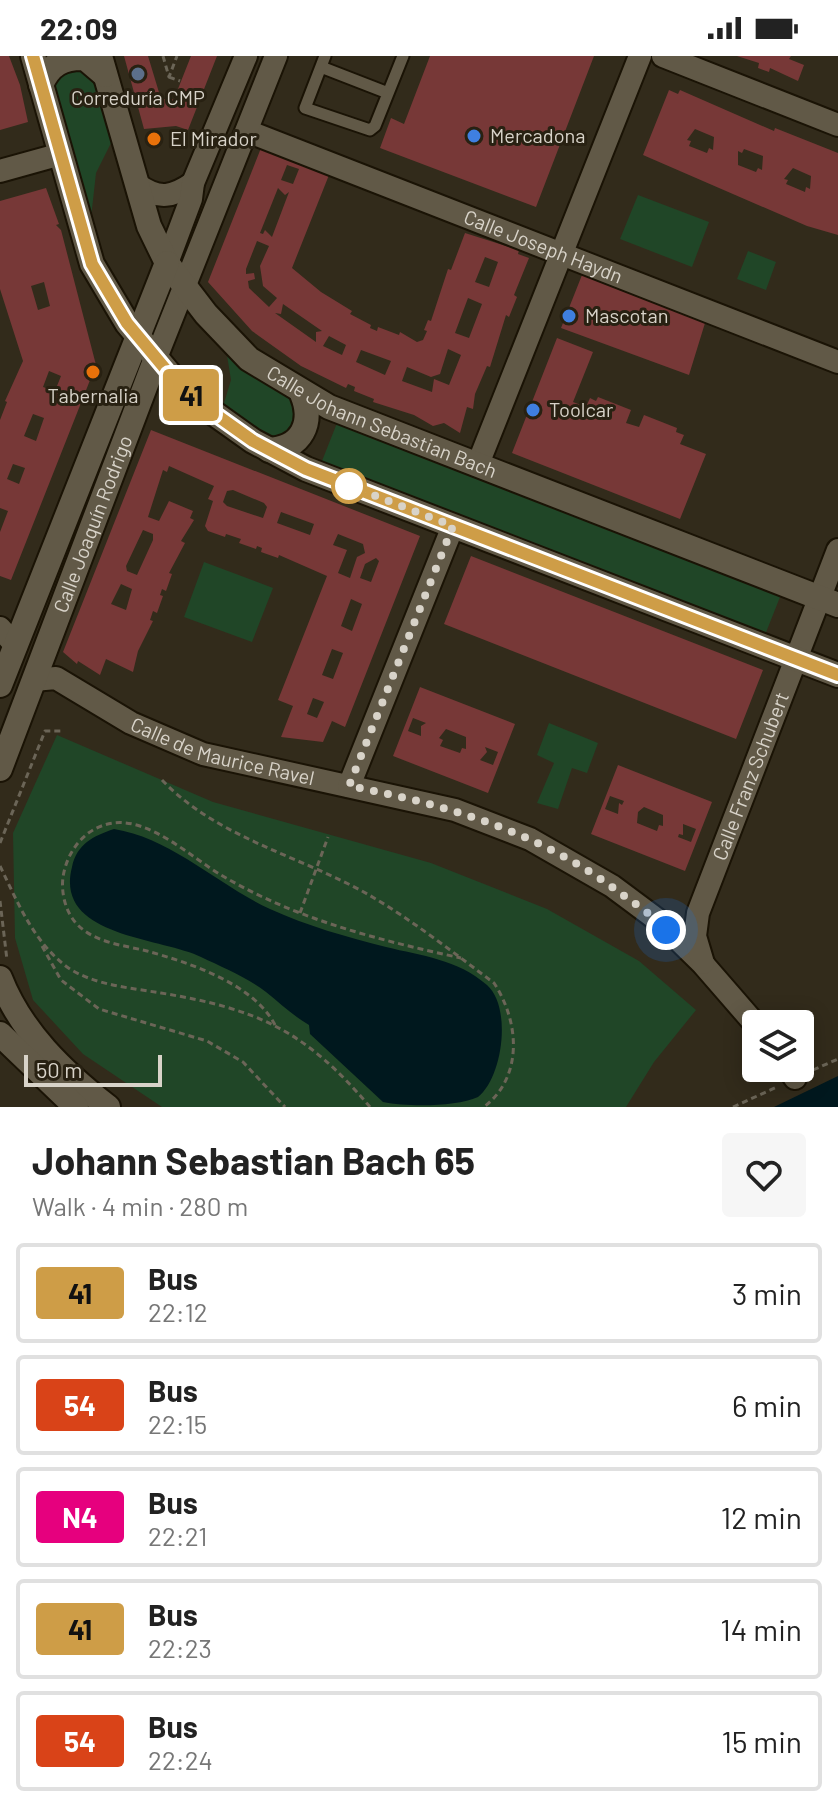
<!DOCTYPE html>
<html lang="en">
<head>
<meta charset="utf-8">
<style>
  :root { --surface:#fff; --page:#f6f6f6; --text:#222; --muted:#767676; --line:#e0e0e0 }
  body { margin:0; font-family:Barlow,sans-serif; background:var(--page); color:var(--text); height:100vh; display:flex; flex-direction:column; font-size:30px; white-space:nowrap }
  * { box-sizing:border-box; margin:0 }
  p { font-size:26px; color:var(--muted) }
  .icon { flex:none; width:44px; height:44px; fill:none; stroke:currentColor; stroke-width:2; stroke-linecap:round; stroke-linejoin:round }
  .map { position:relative; height:1051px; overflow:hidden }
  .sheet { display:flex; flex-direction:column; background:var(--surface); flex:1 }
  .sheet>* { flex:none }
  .badge { padding:0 16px; border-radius:6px; font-size:28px; line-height:52px }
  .buttons { position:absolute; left:742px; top:954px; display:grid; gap:16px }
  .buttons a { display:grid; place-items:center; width:72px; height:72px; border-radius:8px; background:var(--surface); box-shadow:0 4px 20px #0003; font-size:40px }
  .scale { position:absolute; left:24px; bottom:20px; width:138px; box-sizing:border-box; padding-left:8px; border:4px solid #d8d3c9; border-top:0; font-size:22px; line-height:28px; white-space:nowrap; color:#d8d3c9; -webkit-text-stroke:6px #282112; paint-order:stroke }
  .you { position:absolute; width:40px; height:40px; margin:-20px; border:6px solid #fff; border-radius:50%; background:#1a73e8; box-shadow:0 0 0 12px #1a73e833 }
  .map>.badge { position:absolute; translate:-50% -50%; box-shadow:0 0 0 4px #fff }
  .round { display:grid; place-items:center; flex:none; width:84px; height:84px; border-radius:8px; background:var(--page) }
  .headline { display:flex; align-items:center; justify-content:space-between; height:136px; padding:0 32px }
  h1 { font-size:38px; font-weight:700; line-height:60px }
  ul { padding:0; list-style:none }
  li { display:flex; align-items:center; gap:24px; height:100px; margin:0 16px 12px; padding:0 16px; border:4px solid var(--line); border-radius:8px }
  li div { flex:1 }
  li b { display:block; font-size:30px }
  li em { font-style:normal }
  li .badge { min-width:88px; font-weight:700; text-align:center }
  .status { display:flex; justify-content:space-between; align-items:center; height:56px; padding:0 40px; background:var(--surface); direction:ltr }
  .status svg { height:22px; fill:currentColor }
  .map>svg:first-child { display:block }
  .green { fill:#204627 }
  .water { fill:#00181e }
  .building { fill:#773837; fill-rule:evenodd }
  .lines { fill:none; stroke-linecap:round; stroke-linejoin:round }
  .lane-casing { stroke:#1a1305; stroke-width:15 }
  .street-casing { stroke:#1a1305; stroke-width:26 }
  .secondary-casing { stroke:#1a1305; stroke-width:28 }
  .path { stroke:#6b6557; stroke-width:3; stroke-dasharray:6 4; stroke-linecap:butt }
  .lane { stroke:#615947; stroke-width:11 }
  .street { stroke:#615947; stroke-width:22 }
  .secondary { stroke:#615947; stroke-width:24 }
  .line-casing { stroke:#fff; stroke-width:18 }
  .line { stroke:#ce9d47; stroke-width:12 }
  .walk { stroke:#d8d3c9; stroke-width:8; stroke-dasharray:0 14.4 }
  .service-dot { fill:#5c6f8a; stroke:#282112; stroke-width:3 }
  .shop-dot { fill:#3f7fe0; stroke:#282112; stroke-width:3 }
  .food-dot { fill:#e8710a; stroke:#282112; stroke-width:3 }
  .stop-dot { fill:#fff; stroke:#ce9d47; stroke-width:4 }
  .labels { text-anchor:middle; stroke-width:6; stroke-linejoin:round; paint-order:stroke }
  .poi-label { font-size:20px; fill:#d8d3c9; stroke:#282112; text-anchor:start }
  .street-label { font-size:20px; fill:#d8d3c9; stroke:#282112 }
</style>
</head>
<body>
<div class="status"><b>22:09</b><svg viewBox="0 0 49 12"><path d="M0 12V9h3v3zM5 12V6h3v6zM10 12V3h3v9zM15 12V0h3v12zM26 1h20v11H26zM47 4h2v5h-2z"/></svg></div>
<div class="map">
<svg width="838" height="1051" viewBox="0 0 838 1051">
  <rect width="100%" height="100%" fill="#322b1b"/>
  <path class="green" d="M88,10L117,75L96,117L91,162L52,25L56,18Z
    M638,139L709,166L692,211L620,183Z
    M748,195L776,206L766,234L737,223Z
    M225,287L292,338L303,361L281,387L221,357L231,324Z
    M339,362L782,536L763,584L320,410Z
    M204,506L273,532L252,586L184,561Z
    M549,667L598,687L587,717L572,712L558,753L537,747L554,707L537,699Z
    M57,679L213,746L431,807L547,853L639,905L696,954L654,1006L626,1051H162L83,998L33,944L15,882L13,777Z"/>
  <path class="water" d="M114,773C171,782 218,829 270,853C307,870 347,881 386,891C422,900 457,903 487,929C512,951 503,1021 478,1041C456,1051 408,1051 383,1046L310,978L309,969C292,959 281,948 266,936C248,922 222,911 201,901C159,881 54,881 72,811C77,788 93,780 114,773Z
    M838,1020V1051H774Z"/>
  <path class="building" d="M0,0H9L20,29L28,66L0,74Z
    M124,0H148L161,43H174L191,0H217L188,74L176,70L144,73Z
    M430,0H594L536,151L380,92L391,62L404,68Z
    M737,0H791L789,3L804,9L798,25L770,12L769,16L758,12L759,7Z
    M669,34L678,38L680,34L774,75L775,72L838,97V179L807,170L643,99ZM695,73L714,81L713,94L709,92L707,97L689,90L691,85L687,84ZM744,93L763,100L762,114L758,112L756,116L738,109V95L742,97ZM793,112L811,120L810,133L806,131L805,136L786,128L788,124L784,123Z
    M261,92L314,114L316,110L326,114L329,119L292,212L321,236L352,255L350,258L371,269L370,272L377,275L378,271L399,279L400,276L417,286L423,284L427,275L424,274L428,264L431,265L448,213L451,214L465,177L519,194L518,198L529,202L514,239L517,241L509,261L506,259L490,311L487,310L475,338L473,353L467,351L460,377L444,367L433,370L414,359L373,346L374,343L354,335L355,331L348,328L346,332L301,310L252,275L208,226ZM287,109L299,113L293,128L281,124ZM278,132L285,139L289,136L272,181L265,174L263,178L260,177ZM257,185L269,190L260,210L263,230L277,242L269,251L249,232L248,225L255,223L254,217L246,218V213ZM485,201L498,206L489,231L475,226ZM468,242L482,248L469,282L455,277ZM283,248L322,275L316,276V286L275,257L281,258ZM329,280L346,289L342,299L323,290ZM448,293L461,299L449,329L434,323L432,336L402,325L407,311L431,321L440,318ZM361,294L391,305L385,319L356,306Z
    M46,132L59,168L56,169L61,174L96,309L11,524L0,520V476L8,455L0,452V364L7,346L5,345L23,305L0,233V145ZM44,226L50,250L38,254L31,230ZM49,315L61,320L55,335L43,331ZM33,358L44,362L36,385L24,380ZM13,408L25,412L19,428L7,423Z
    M582,219L705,267L689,319L561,272Z
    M557,282L593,296L573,346L586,351L590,342L596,345L598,341L631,354L626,367L639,371L644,359L677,372L676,376L684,379L680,388L706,398L680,463L512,397Z
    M151,374L420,480L345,671L332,665L323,686L281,681L293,650L278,644L327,520L279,499L278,502L261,496L262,492L257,490L256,493L239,487L241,483L226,478L225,481L208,475L205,470L213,445L208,443L214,430L169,410L167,416L163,414L148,461L159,465L169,445L193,455L190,462L194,464L181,485L185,487L169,517L172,518L166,535L162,533L160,539L163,540L157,557L153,555L150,564L153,565L138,595L133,616L106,603L100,619L78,605L77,608L63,596ZM233,434L264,447L267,451L263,462L227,450L223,446L227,435ZM281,456L314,468L310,479L277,467ZM143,474L153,478V484L137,519L127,515L126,510ZM338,478L363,488L365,497L357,501L350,522L338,517L347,494L333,489ZM376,502L379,505L371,526L360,522L365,508ZM121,528L132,533L126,554L111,548ZM351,543L362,548L352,575L341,570ZM332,593L343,597L333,623L322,619ZM313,642L324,646L317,662L307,658Z
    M471,500L763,614L736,683L444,568Z
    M420,631L515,668L488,737L393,700ZM413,662L426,667L421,670V680L408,675ZM446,673L466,681V693L462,692L460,697L440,690L443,684L439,682ZM485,691L498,696L493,709L480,704L487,696Z
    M618,709L712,746L685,815L591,778ZM610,740L624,745L622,749L619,747L618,758L605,753ZM644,751L663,759V770L659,769L657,775L637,767L638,756ZM683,768L696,773L691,786L678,781L679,778L683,779Z"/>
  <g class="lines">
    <defs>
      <path id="lane" d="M325,0L305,52L370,74L375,70L403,0
        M321,11L388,37"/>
      <g id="street">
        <path d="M663,0L838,69"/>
        <path id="s1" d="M247,75L838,306"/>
        <path d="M0,115L61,98"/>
        <path d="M138,129C159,144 173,141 193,127"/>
        <path d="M167,207L191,143L193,127L246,0"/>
        <path d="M156,302L276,0"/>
        <path d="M478,408L640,0"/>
        <path d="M0,572L16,590"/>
        <path id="s2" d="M34,624L56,622L131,667L203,698L455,754L530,783L612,830L659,865L703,908L756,969"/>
        <path d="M349,730L453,470"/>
        <path id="s3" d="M703,907L695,880L698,857L838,494"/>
        <path d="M788,1012L795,1022"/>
      </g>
      <g id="secondary">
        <path d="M33,0L92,208L127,267L177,327L208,353L253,385L306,413L838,619"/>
        <path id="s4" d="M100,0L149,170L167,207L206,258L249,303L329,351L838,549"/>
        <path d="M41,29C49,9 63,1 85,2L105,19"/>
        <path d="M269,394C302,392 314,367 302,338"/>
        <path d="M0,629L167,207"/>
        <path id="s5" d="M0,713L156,302"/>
        <path d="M0,922C21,976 63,1016 108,1051"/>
        <path d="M0,978L76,1051"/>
      </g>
    </defs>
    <use href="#lane" class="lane-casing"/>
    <use href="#street" class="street-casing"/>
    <use href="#secondary" class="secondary-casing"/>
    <path class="path" d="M163,0L169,21L177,0
      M169,21L180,25
      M162,724C217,782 301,800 369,839C412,864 454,897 494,927C519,965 524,1020 484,1051
      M0,787L45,675H62
      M0,810C18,847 33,885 67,911C93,929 131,932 161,937C258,953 306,975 370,1051
      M0,845L7,904
      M300,857L328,781
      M42,890L61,924L99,953L207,985L243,1006L285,1051
      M275,969C254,928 190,907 147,895C123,889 93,887 75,866C65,854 61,836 63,821C67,795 85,771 113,767C150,762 191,801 221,819C295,863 378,884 461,902
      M813,1014L838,1003
      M733,1051L777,1031"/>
    <use href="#lane" class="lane"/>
    <use href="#street" class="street"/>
    <use href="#secondary" class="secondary"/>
  </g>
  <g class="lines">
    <defs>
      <path id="line" d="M33,0L92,208L127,267L177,327L208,353L253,385L306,413L838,619"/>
    </defs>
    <use href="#line" class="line-casing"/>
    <use href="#line" class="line"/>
    <path class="walk" d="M349,430L342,427L453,470L349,730C449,749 542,777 623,839C638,850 654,860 666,874"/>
  </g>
  <circle class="service-dot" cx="138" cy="18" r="8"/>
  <g class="shop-dot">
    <circle cx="474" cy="80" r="8"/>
    <circle cx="569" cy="260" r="8"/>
    <circle cx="533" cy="354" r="8"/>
  </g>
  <g class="food-dot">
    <circle cx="154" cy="83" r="8"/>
    <circle cx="93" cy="316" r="8"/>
  </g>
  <circle class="stop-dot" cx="349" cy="430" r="16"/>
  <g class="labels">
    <g class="poi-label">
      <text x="138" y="49" text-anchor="middle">Correduría CMP</text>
      <text x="490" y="87">Mercadona</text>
      <text x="170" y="90">El Mirador</text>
      <text x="585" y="267">Mascotan</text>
      <text x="93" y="347" text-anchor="middle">Tabernalia</text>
      <text x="549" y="361">Toolcar</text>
    </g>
    <g class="street-label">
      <text dy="7" stroke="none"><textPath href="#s1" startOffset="318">Calle Joseph Haydn</textPath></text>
      <text dy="7" stroke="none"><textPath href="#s4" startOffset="492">Calle Johann Sebastian Bach</textPath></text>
      <text dy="7" stroke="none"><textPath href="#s5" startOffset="262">Calle Joaquín Rodrigo</textPath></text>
      <text dy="7" stroke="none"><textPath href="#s2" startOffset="206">Calle de Maurice Ravel</textPath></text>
      <text dy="7" stroke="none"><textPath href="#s3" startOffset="198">Calle Franz Schubert</textPath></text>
    </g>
  </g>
</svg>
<div class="buttons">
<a><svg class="icon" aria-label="layers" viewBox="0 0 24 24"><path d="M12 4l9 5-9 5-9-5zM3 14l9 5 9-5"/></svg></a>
</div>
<div class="scale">50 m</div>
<div class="you" style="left:666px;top:874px"></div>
<b class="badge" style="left:191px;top:339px;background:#ce9d47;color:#111">41</b>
</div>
<section class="sheet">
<div class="headline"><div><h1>Johann Sebastian Bach 65</h1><p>Walk · 4 min · 280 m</p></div><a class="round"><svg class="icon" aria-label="heart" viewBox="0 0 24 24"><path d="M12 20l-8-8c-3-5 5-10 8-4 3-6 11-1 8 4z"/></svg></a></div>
<ul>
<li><span class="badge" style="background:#ce9d47;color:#111">41</span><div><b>Bus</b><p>22:12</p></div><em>3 min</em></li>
<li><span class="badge" style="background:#d94318;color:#fff">54</span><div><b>Bus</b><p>22:15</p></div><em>6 min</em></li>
<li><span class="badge" style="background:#e6007e;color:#fff">N4</span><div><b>Bus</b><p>22:21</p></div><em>12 min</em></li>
<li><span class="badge" style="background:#ce9d47;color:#111">41</span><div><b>Bus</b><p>22:23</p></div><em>14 min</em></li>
<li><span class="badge" style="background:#d94318;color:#fff">54</span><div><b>Bus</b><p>22:24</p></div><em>15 min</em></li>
</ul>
</section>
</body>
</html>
